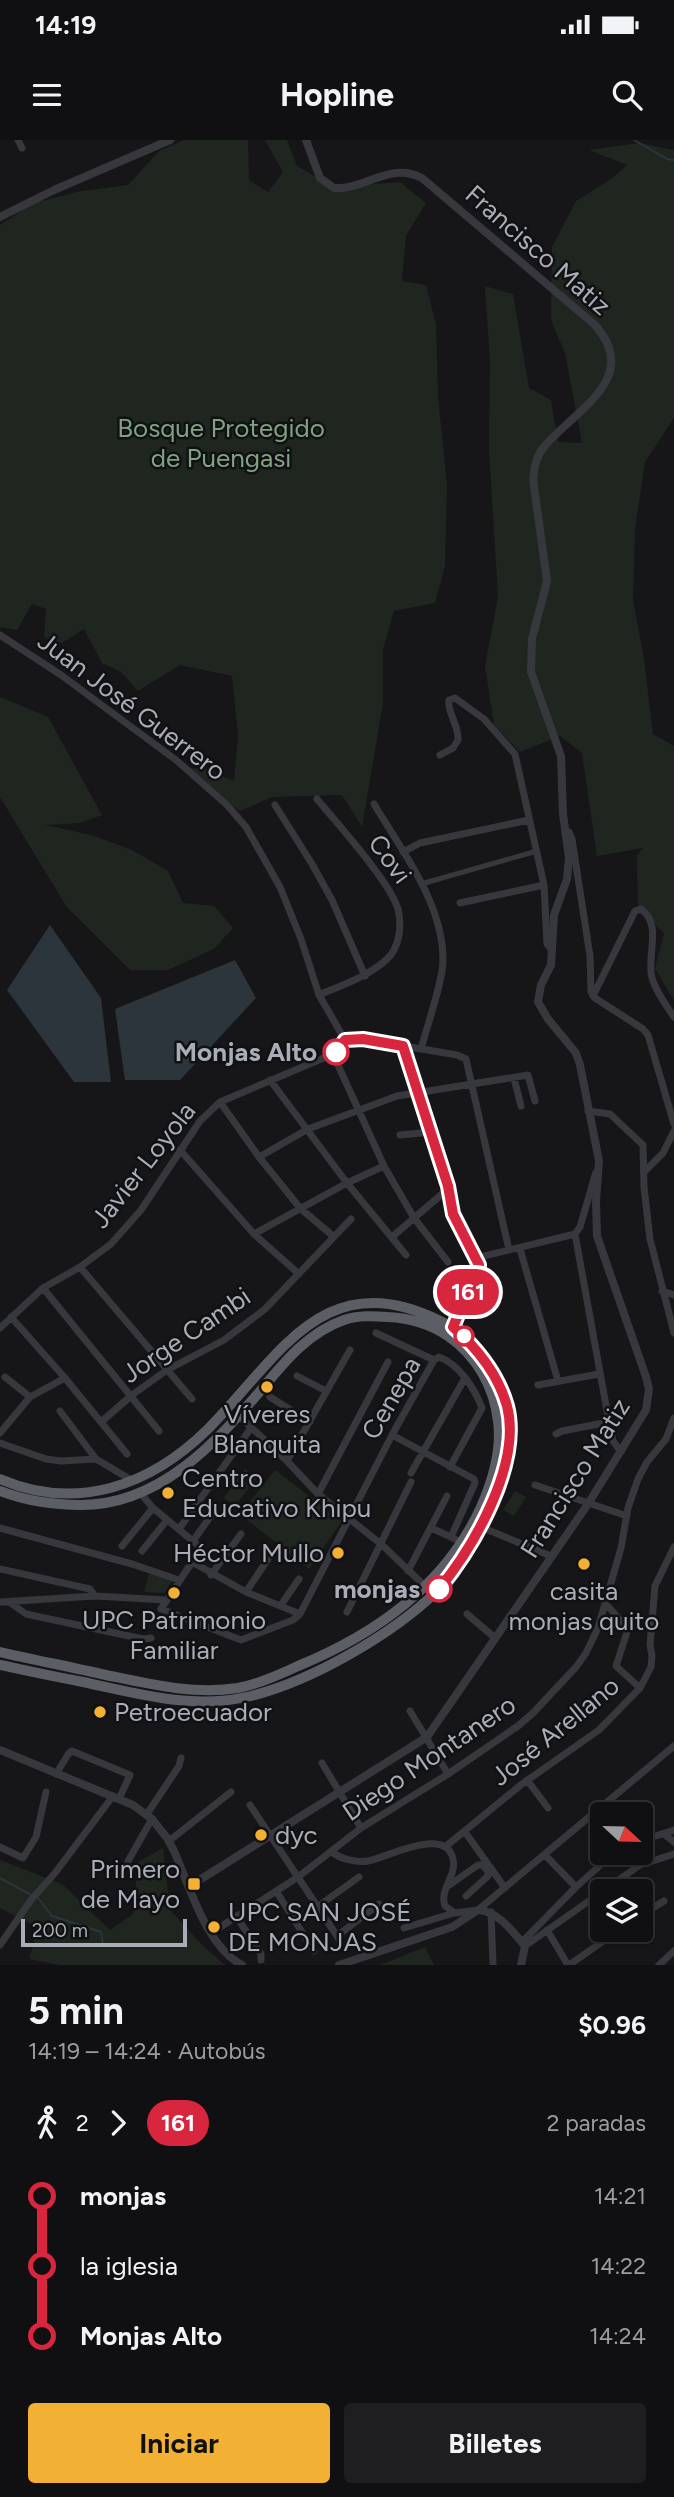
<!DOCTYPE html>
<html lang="es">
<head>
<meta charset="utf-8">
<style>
  :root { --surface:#101012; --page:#1e1e20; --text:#f1f3f6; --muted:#9c9d9f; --line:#303032; --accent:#f2b134 }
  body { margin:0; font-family:Figtree,sans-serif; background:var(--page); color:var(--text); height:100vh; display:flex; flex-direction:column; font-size:26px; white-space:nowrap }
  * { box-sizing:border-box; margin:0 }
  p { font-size:23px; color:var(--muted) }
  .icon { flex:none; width:38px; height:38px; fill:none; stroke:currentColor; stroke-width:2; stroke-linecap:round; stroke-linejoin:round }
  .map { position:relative; height:1825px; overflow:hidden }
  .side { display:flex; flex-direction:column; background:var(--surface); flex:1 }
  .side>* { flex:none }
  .badge { padding:0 14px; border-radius:23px; font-size:24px; line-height:46px }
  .needle { width:46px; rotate:112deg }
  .controls { position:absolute; left:590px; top:1662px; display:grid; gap:14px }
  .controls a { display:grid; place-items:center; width:63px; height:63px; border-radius:7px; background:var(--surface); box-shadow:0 4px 10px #0003,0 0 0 2px var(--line); font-size:35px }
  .scale { position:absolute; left:21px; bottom:18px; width:166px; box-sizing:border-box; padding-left:7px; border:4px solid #a8adb8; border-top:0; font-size:19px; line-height:24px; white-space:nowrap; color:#a8adb8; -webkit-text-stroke:5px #111113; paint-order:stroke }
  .map>.badge { position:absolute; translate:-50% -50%; box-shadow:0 0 0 4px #fff }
  .legs { display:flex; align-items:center; gap:10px; height:77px; padding:0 28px; font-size:23px }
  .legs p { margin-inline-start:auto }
  .headline { display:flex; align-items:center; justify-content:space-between; height:119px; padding:0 28px }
  h1 { font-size:38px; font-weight:700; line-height:52px }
  .primary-button { display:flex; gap:14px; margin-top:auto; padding:14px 28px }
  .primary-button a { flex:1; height:80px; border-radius:7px; background:var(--accent); color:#111; font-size:28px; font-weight:700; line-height:80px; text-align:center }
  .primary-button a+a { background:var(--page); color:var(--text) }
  ul { padding:0 28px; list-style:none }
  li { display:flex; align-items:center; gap:24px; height:70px; font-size:26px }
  li i { display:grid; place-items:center; width:10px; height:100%; margin:0 9px; background:currentColor }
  li i::after { content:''; width:18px; height:18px; margin:-9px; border:5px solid; border-radius:50%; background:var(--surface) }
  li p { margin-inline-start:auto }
  li:first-child i { background:linear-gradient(#0000 50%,currentColor 0) }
  li:last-child i { background:linear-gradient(currentColor 50%,#0000 0) }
  .status { display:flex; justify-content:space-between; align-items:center; height:49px; padding:0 35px; background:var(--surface); direction:ltr }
  .status svg { height:19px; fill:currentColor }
  header { display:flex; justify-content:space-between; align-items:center; height:91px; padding:0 28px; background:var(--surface); font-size:32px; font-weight:700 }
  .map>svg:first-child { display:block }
  .green { fill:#1e261f }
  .water { fill:#2c353c }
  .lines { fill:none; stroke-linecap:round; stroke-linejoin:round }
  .stream { stroke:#2c353c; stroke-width:2 }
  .pedestrian { stroke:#37383d; stroke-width:5 }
  .minor { stroke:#37383d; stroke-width:7 }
  .tertiary { stroke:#37383d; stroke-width:8 }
  .trunk { stroke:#5b5e65; stroke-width:10 }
  .line-1-casing { stroke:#fff; stroke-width:16 }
  .line-1 { stroke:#d7263d; stroke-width:10 }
  .stop-1-dot { fill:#fff; stroke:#d7263d; stroke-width:3.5 }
  .poi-dot { fill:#f2b134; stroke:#111113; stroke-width:2.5 }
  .labels { text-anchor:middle; stroke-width:5; stroke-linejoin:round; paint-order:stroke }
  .street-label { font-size:26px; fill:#a8adb8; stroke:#111113 }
  .park-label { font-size:26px; fill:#7fa381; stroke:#111113 }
  .stop-label { font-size:26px; font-weight:bold; fill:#a8adb8; stroke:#111113; text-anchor:end }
  .poi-label { font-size:26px; fill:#a8adb8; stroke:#111113; text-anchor:start }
</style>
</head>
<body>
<div class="status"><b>14:19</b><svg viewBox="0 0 49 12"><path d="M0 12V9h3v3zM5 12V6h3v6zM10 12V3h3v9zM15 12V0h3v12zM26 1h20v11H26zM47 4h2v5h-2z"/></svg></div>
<header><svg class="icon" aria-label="menu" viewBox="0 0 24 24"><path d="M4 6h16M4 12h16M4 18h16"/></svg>Hopline<svg class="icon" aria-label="search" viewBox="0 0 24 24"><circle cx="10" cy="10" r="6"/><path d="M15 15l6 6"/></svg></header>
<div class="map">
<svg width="674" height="1825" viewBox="0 0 674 1825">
  <rect width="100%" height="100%" fill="#161618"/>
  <path class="green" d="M184,0H248L249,40L268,52L283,32L265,0H287L297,26L333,47L400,42L426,63L406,96L402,141L426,145L436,184L438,257L447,345L445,426L435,463L394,471L383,509V563L362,687L342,655L272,657L240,671L217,654L186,628L206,629L234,641L238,595L232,536L180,525L138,551L121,532L102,523L84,489L62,503L44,497L46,469L32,464L17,490L0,487V85L34,63L81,51L128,45L159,11Z
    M639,3L674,10V278L645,322L635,389L633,459L644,519L653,594L674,606V861L655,828L664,793L638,769L637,716L643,708L597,716L582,613L560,596L520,612L494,585L485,526L498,457L489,310L490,221L485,146L513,154L529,248L551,260L558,302L582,303L565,213L551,180L552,107L576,61L611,39L627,25L589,10Z
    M0,557L48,577L102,675L80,683L45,685L91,695L132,710L168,731L183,763L214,766L233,788L214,809L168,830H130L66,766L0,657Z
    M245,1329L257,1337L235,1366L224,1358Z
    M275,1330L342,1381L309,1429L240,1374Z
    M515,1351L526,1357L514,1376L503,1370Z
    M149,1433L172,1441L165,1453L144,1452Z
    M163,1708L170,1770L203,1806L225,1825H60L29,1819L38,1788L0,1768V1720L62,1744L110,1790L133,1774L138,1722Z
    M425,1807L434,1825H380Z"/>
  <path class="water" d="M50,785L101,858L111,942H74L7,850Z
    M235,820L256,858L180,940H125L115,869Z"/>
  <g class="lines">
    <path class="stream" d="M634,0L667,19L674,20
      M0,1738L33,1756
      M38,1758L52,1776L101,1792L103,1805"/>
    <path class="pedestrian" d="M421,744L537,711"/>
    <path class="minor" d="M18,0L22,8
      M0,495L61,535L176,620L227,665L246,687L280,747L301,799L319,855L345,900
      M440,615L453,608L458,600C459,585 447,573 449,560L455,558L484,579L515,614L544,745L547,804L551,809
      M317,659C336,682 391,743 398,769C402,785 400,808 386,820C367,837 342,845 319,855
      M374,664C402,711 443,763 443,820C443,841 427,886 421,909
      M275,665L312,724L332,760L365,836
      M565,691L569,692L572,699L590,816L591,852L595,858L643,889L648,895L674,984
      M403,712L420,703L529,680
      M460,763L544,745
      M593,856L635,771L641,769C663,784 646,817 652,838C656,852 666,865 674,877
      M345,900L363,899L457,915L466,919L509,1110
      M403,906L448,1046L453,1074L479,1125L453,1187
      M333,914L384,1026L414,1078L448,1122
      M514,938L521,966
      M270,940L347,1043L406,1115
      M220,962L259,1017L300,1068L333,1096
      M588,971L610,974L643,1005L644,1047L650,1099L674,1193
      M400,995L431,992
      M180,1010L254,1094L299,1134
      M259,1017L308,989L397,956L528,935L535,961
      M596,1032L580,1087L575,1094L609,1282L613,1301L621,1312
      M644,1032L663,1013L674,991
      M254,1094L347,1043L384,1026
      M392,1097L449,1048
      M520,1109L558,1241
      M476,1118L575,1094
      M80,1127L192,1259
      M43,1148L159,1291
      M662,1151L674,1155
      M11,1177L65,1238L127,1314
      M0,1188L43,1148L80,1127L111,1104L141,1070L200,981L220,962L333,914L345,900
      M376,1193L434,1220
      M297,1236L326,1251
      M5,1237L30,1257
      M538,1245L599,1234
      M270,1257L310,1282
      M60,1271L96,1319L133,1341
      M239,1276L287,1321L318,1354L381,1404L426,1447
      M101,1282L132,1255L167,1230L224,1200L265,1169L351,1079
      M0,1293L30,1257L65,1238
      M556,1294L562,1291L609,1282
      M392,1295L474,1339L475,1343L451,1397L462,1403
      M0,1303L46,1319L61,1321L96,1319
      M287,1321L350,1210
      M411,1333L465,1238
      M535,1345L627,1376
      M141,1354L153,1368L200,1407V1410L161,1469L241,1500L293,1480L300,1474L392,1295L434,1220L439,1217C459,1224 475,1249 482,1268L450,1327
      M318,1354L388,1222
      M481,1387L551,1416
      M0,1388L132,1424L179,1440
      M431,1388L451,1397
      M179,1389L251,1288
      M193,1401L215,1370
      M122,1406L153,1368
      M142,1411L167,1380
      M192,1422L246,1452L300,1474
      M0,1429L90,1449L95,1456L166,1460
      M408,1431L447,1356
      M211,1435L241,1394
      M246,1452L268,1419
      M0,1462L95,1456
      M9,1462L26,1474L143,1499L151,1498
      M605,1463L628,1489L616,1526L640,1548
      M281,1465L299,1439
      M347,1472L411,1342
      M467,1474L495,1498
      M410,1571L448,1634
      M322,1623L361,1688
      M56,1634L69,1613L72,1611L130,1635L119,1659
      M527,1640L548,1668
      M250,1665L339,1799
      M147,1674L179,1626L181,1618
      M465,1692L505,1748
      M664,1694L674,1702
      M169,1701L231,1652
      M640,1701L674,1690
      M0,1707L23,1718L36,1697L46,1652
      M445,1707L522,1644L599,1590L640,1548L651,1527L652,1516L650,1505L655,1446L674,1407
      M332,1712C340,1719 357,1723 368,1721C386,1718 446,1685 453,1719C457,1736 439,1749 445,1766L455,1773L478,1770L674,1606
      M545,1715L576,1747
      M128,1721L152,1679
      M448,1746L478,1725H483L488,1732V1736L466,1756
      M276,1751L314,1811
      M317,1767L359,1737
      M491,1772L493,1825
      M236,1776L261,1814V1820
      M640,1776L664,1761
      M404,1788L454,1773
      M547,1790L568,1825
      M211,1793L298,1737L361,1688L448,1634L518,1586L533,1573L576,1527L586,1513L598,1488L621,1408L628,1368L638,1339L647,1322L666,1299L674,1278
      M337,1796L379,1764
      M522,1802L576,1747L614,1713
      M0,1805L31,1760L55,1733L113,1656
      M525,1806L640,1725L674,1714
      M569,1825L619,1790
      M659,1825L674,1811"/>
    <path class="tertiary" d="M0,77L54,50L170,0
      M0,1610L133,1665L152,1679L167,1698L174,1711C190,1747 206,1806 242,1825
      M190,1746L427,1597L588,1364L646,1270L649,1249L646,1237L597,1096L596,1061L599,1021L580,925L576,913L548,879L538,862L541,845L551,825L554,775L567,739L569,718L563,674L561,616L531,532L532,499L547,441L533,339C534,328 536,317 543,308C573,271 643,239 595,185L422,38C391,21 365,50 334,48L320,38L306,0
      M339,1825L452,1787L478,1770C498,1771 513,1792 525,1806L521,1825"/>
    <path class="trunk" d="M0,1339C77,1372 150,1346 208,1289C281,1215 325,1119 448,1185C460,1191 468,1201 477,1211C491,1226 503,1247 508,1268C520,1324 476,1412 437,1451C392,1495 311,1541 251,1556C193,1570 139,1554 83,1542C55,1537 28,1531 0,1525
      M0,1351C26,1361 53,1365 81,1365C159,1365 215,1304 262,1249C285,1221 309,1192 344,1180C358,1175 374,1176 388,1177C410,1178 430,1184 448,1196C477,1216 494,1247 498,1281C502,1311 493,1340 481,1367C445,1446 376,1494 298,1526C279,1535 259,1544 238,1548C194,1555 149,1544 106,1535C71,1527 35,1520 0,1512"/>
  </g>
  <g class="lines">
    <defs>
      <path id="line-1" d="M336,912L345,900L363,899L403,906L448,1046L453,1074L479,1125L453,1187C478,1209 498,1234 507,1266C522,1324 474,1406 439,1449"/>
    </defs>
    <use href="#line-1" class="line-1-casing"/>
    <use href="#line-1" class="line-1"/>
  </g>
  <g class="stop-1-dot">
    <circle cx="336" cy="912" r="12"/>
    <circle cx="464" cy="1196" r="9"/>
    <circle cx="439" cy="1449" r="12"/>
  </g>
  <g class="poi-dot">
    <circle cx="267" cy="1247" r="7"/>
    <circle cx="168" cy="1353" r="7"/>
    <circle cx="338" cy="1413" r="7"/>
    <circle cx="584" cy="1424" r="7"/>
    <circle cx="174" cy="1453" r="7"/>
    <circle cx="100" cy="1572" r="7"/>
    <circle cx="261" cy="1695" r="7"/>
    <rect x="187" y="1737" width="14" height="14" rx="3.5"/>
    <circle cx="214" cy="1787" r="7"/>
  </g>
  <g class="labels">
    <g class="street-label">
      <text transform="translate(538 110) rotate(41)" y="9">Francisco Matiz</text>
      <text transform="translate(132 566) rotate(37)" y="9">Juan José Guerrero</text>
      <text transform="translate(390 719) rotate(54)" y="9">Covi</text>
      <text transform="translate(143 1025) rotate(-52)" y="9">Javier Loyola</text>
      <text transform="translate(186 1195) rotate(-34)" y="9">Jorge Cambi</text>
      <text transform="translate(391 1258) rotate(-60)" y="9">Cenepa</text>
      <text transform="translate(575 1338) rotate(-58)" y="9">Francisco Matiz</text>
      <text transform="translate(555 1591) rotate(-39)" y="9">José Arellano</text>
      <text transform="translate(429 1618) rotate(-34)" y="9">Diego Montanero</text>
    </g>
    <g class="park-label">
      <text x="221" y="297">Bosque Protegido<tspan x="221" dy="30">de Puengasi</tspan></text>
    </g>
    <g class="stop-label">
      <text x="317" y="921">Monjas Alto</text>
      <text x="420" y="1458">monjas</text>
    </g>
    <g class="poi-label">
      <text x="267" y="1283" text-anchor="middle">Víveres<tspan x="267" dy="30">Blanquita</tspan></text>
      <text x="182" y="1347">Centro<tspan x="182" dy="30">Educativo Khipu</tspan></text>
      <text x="324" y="1422" text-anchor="end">Héctor Mullo</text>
      <text x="584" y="1460" text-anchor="middle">casita<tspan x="584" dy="30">monjas quito</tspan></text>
      <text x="174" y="1489" text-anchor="middle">UPC Patrimonio<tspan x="174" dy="30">Familiar</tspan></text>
      <text x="114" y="1581">Petroecuador</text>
      <text x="275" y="1704">dyc</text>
      <text x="180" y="1738" text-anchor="end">Primero<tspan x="180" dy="30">de Mayo</tspan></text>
      <text x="228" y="1781">UPC SAN JOSÉ<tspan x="228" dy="30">DE MONJAS</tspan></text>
    </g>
  </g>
</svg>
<div class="controls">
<a><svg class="needle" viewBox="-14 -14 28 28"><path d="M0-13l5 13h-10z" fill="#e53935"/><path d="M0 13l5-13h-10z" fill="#9c9d9f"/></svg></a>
<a><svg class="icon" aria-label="layers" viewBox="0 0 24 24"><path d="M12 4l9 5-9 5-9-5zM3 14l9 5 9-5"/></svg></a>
</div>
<div class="scale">200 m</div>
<b class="badge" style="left:468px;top:1152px;background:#d7263d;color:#fff">161</b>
</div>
<section class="side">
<div class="headline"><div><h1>5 min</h1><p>14:19 – 14:24 · Autobús</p></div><b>$0.96</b></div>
<div class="legs"><svg class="icon" aria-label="walk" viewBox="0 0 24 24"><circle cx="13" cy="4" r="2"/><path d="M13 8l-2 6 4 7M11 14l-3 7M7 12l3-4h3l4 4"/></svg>2<svg class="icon" aria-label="forward" viewBox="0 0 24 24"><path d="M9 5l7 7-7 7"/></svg><b class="badge" style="background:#d7263d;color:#fff">161</b><p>2 paradas</p></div>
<ul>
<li><i style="color:#d7263d"></i><b>monjas</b><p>14:21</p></li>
<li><i style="color:#d7263d"></i><span>la iglesia</span><p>14:22</p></li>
<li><i style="color:#d7263d"></i><b>Monjas Alto</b><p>14:24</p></li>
</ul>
<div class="primary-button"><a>Iniciar</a><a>Billetes</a></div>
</section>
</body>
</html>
